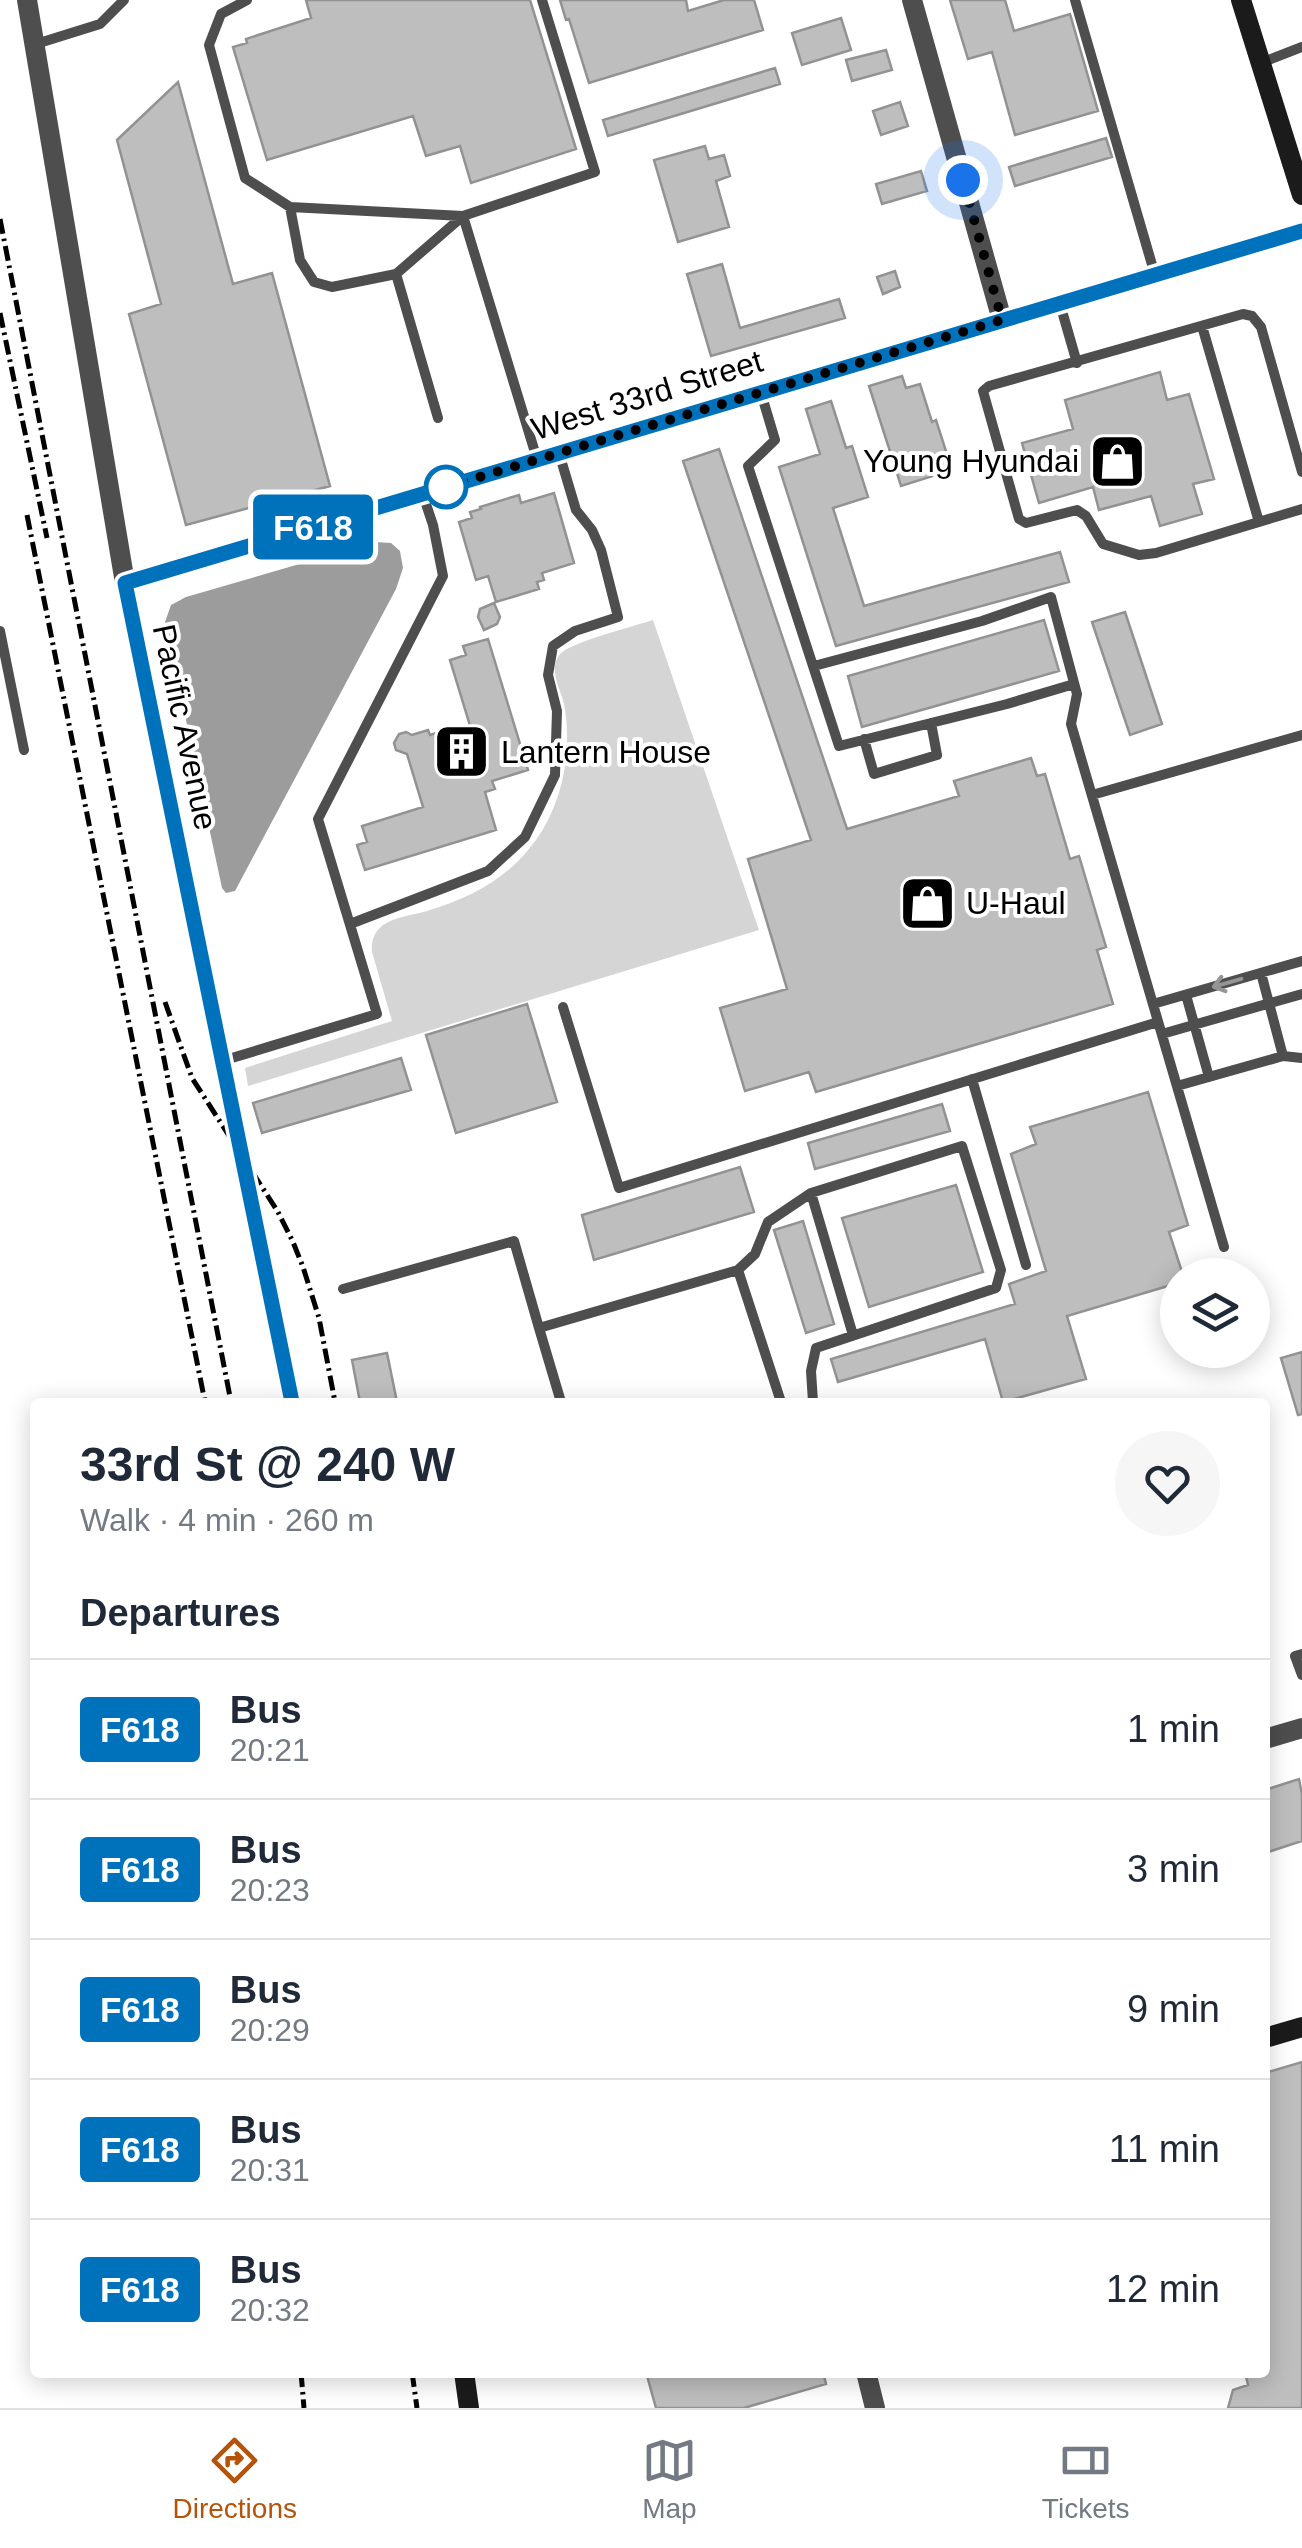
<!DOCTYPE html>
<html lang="en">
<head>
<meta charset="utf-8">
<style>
  :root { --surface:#fff; --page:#f6f6f7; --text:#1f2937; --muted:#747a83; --line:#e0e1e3; --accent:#b45309 }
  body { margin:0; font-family:Arial,sans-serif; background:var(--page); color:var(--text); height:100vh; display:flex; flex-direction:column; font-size:38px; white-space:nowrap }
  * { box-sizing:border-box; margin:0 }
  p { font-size:32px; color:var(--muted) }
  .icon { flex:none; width:55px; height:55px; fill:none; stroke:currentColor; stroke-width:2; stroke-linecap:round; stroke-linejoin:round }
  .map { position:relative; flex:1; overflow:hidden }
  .side { position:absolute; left:30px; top:1398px; width:1240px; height:980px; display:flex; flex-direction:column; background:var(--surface); border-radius:10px; box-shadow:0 5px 25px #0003 }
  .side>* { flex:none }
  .badge { padding:0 20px; border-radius:8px; font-size:35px; line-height:65px }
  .buttons { position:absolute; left:1160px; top:1258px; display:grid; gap:20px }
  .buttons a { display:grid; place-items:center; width:110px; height:110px; border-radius:50%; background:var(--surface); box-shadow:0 5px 25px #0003; font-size:50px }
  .you { position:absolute; width:50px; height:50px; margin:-25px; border:8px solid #fff; border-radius:50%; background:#1a73e8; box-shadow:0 0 0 15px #1a73e833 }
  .map>.badge { position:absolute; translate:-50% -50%; box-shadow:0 0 0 5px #fff }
  h2 { padding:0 50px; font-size:38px; line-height:90px }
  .round { display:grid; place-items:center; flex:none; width:105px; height:105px; border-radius:52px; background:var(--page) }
  .overview { display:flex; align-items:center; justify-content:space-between; height:170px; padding:0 50px }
  h1 { font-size:48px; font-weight:700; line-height:75px }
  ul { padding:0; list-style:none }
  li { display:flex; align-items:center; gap:30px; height:140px; padding:0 50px; border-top:2px solid var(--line) }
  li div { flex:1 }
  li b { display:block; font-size:38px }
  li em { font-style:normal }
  li .badge { min-width:110px; font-weight:700; text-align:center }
  .menu { display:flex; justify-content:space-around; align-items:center; height:140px; border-top:2px solid var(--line); background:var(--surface); font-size:28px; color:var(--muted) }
  .menu a { display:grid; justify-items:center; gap:5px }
  .menu .current { color:var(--accent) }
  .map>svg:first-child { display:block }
  .green { fill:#d5d5d5 }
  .water { fill:#9c9c9c }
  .building { fill:#bebebe; stroke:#929292; stroke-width:2.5 }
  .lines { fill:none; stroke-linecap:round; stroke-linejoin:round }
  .lane { stroke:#4e4e4e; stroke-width:10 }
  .street { stroke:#4e4e4e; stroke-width:20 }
  .secondary { stroke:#1b1b1b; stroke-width:20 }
  .rail { stroke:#000; stroke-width:5; stroke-dasharray:15 5 2.5 5; stroke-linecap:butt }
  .oneway { stroke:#959595 }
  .line-casing { stroke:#fff; stroke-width:22 }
  .line { stroke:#0072bc; stroke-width:15 }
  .walk { stroke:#000; stroke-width:10; stroke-dasharray:0 18 }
  .stop-dot { fill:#fff; stroke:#0072bc; stroke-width:5 }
  .labels { text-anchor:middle; stroke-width:8; stroke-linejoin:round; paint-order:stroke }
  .street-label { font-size:32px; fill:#000; stroke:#fff }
  .poi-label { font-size:32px; fill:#000; stroke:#fff; text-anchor:start }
</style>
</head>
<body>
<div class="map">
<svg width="1302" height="2408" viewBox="0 0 1302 2408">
  <rect width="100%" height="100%" fill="#fff"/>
  <path class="green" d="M653,620L759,930L248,1086L245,1068L392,1021L372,952C371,941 374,932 383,925C395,917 413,915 427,911C467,899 502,882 529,849C555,818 568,775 567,735C567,725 566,714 564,704C560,688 548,669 560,654C571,642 635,626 653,620Z"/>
  <path class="water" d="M375,542L391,543L400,551L403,568L396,589L235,891L226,893L222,888L165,622L171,605L186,597Z"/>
  <path class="building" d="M306,0H530L576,149L471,183L460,146L426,156L413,116L267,160L233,47L247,43L246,39L311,18Z
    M560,0H686L688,11L724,0H754L763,30L589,83L569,19L566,20Z
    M950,0H1005L1014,31L1070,14L1098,111L1015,135L992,52L968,59Z
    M841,18L851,50L802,65L792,33Z
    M886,50L892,70L852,81L846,60Z
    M775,68L780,84L608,136L603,120Z
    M178,82L233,284L272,273L330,486L186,525L129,314L161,304L117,140Z
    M900,102L908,126L881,135L873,111Z
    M1106,138L1112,157L1015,186L1009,167Z
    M705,146L709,159L724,155L730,176L716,181L729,227L678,242L654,160Z
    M921,171L927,191L882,204L876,184Z
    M722,264L740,328L839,299L845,318L711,356L687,274Z
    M895,271L900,287L883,294L877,277Z
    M1160,372L1167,400L1189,394L1214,479L1193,484L1202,514L1160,526L1151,496L1099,510L1093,487L1039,503L1022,443L1073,429L1065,400Z
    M902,376L906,388L920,384L932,422L936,420L952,470L901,486L869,386Z
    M831,401L846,448L852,446L868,497L833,508L864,606L1060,552L1069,582L836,646L779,467L820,454L806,409Z
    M719,449L847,829L959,796L954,781L1031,758L1037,776L1045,774L1070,859L1079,856L1106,947L1097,950L1113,1004L816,1092L809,1072L745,1091L720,1008L787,989L748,859L811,840L683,461Z
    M554,493L574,563L542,573L544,580L537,582L539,589L496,602L488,576L476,580L459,522L472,518L470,512L481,509L480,507L519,495L521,503Z
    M494,603L500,617L497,624L484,630L478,617L480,609Z
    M1125,612L1162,724L1130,735L1092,622Z
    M1044,620L1059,671L862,727L848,676Z
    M488,639L528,770L492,781L495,789L485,792L496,830L365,870L357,845L367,842L362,826L423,807L407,754L396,750L394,743L399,734L406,732L412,735L428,730L430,735L442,731L444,738L471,729L450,660L466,655L463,646Z
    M527,1004L557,1102L456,1133L426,1035Z
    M401,1058L411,1090L262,1133L253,1103Z
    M1148,1092L1188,1225L1169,1232L1183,1275H1178V1283L1067,1316L1086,1379L1003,1402L985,1339L838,1382L831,1359L1015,1304L1009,1284L1046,1271L1011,1154L1036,1144L1030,1127Z
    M942,1104L950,1131L815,1169L808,1143Z
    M740,1167L754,1212L594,1260L582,1215Z
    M956,1185L983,1272L869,1307L842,1218Z
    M803,1221L834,1324L806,1333L774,1230Z
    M1302,1352V1414L1298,1415L1281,1358Z
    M387,1353L397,1402H360L352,1360Z
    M1299,1779L1302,1794V1841L1265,1853V1790Z
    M1302,2062V2408H1228L1233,2390L1248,2385L1245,2372H1265V2073Z
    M646,2372H823L826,2384L744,2408H656Z"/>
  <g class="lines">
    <path class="lane" d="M247,0L221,14L209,45L245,178L290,207L463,216L537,459
      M1075,0L1155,275
      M36,44L100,24L124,0
      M1261,63L1302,47
      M290,207L300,260L314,282L332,287L396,274
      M1060,304L1077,363
      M1202,326L1259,522
      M761,393L775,440L748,466L839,746L1007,704L1074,684
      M438,418L396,274L463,216L595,172L542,0
      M1302,472L1261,327L1252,316L1243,314L989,386L983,391L1019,519L1026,523L1077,510L1086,516L1103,544L1139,555L1156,553L1302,509
      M0,631L24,750
      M814,666L982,621L1051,597L1077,694L1071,724L1224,1247
      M864,739L874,774L937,755L931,723
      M1092,795L1302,735
      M350,924L488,871L525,837L555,775L557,711L548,675L553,646L575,631L618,617L601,550L592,530L576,510L559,453
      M1261,973L1283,1056
      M1186,995L1209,1077
      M1153,1004L1302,961
      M563,1007L619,1188L1158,1022
      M1162,1034L1302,994
      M222,1061L377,1014L318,819L443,576L433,525L423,495
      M972,1079L1026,1265
      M1177,1086L1283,1056L1302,1058
      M738,1270L755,1254L768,1222L811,1193
      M343,1289L514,1241L539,1328
      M561,1402L539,1328L738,1270L781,1402
      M813,1402L811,1371L816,1348L996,1288L1001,1270L962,1146L811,1193L853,1335
      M1302,1654L1295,1656L1302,1675"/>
    <path class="street" d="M27,0L125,583L292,1402
      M912,0L1002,320
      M125,583L1302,231
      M1265,1739L1302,1728
      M866,2372L875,2408"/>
    <path class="secondary" d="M1241,0L1302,195
      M1265,2038L1302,2027
      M464,2372L469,2408"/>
    <path class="rail" d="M0,219L231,1402
      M0,313L47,538
      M27,515L205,1402
      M165,1002L192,1078L278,1212L293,1242L303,1267L319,1318L335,1402
      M301,2372L304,2408
      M412,2372L417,2408"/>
  </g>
  <defs><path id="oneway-shaft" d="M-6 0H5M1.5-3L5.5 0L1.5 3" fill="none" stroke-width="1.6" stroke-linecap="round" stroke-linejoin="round" transform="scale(2.5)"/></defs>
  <use class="oneway" href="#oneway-shaft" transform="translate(1227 983) rotate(164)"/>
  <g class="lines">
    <defs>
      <path id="line" d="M292,1402L125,583L1302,231"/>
    </defs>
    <use href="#line" class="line-casing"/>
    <use href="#line" class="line"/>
    <path class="walk" d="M446,487L1002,320L963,180"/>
  </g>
  <defs>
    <symbol id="shop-square" viewBox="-11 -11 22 22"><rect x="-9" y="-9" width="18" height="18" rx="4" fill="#000" stroke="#fff"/><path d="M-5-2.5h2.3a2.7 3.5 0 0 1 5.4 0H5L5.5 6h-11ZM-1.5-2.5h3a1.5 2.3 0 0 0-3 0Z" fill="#fff"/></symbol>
    <symbol id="building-square" viewBox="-11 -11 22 22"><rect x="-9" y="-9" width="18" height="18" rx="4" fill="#000" stroke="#fff"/><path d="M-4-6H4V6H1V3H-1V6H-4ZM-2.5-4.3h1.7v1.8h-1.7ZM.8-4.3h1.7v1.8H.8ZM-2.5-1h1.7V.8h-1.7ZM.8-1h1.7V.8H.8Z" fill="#fff"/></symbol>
  </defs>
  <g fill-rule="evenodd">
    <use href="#shop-square" x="1086" y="430" width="63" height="63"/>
    <use href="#building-square" x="430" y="720" width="63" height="63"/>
    <use href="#shop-square" x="896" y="872" width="63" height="63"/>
  </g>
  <circle class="stop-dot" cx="446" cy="487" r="20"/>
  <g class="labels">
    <g class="street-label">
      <text transform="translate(647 395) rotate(-17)" y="11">West 33rd Street</text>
      <text transform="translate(185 727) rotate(78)" y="11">Pacific Avenue</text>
    </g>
    <g class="poi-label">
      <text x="1079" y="472" text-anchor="end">Young Hyundai</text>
      <text x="501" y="763">Lantern House</text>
      <text x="966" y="914">U-Haul</text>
    </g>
  </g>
</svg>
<div class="buttons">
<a><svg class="icon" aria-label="layers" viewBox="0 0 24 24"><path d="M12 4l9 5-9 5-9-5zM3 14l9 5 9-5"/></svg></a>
</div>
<div class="you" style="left:963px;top:180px"></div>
<b class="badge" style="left:313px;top:527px;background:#0072bc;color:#fff">F618</b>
<section class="side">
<div class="overview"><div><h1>33rd St @ 240 W</h1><p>Walk · 4 min · 260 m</p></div><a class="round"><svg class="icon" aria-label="heart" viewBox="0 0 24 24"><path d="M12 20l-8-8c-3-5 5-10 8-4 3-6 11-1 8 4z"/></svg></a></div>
<h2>Departures</h2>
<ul>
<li><span class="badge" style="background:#0072bc;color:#fff">F618</span><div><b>Bus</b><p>20:21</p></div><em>1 min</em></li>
<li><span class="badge" style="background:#0072bc;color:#fff">F618</span><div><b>Bus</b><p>20:23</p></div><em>3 min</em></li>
<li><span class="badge" style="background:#0072bc;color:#fff">F618</span><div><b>Bus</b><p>20:29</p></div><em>9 min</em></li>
<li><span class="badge" style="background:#0072bc;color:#fff">F618</span><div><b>Bus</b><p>20:31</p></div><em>11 min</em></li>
<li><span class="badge" style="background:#0072bc;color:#fff">F618</span><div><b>Bus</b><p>20:32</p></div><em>12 min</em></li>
</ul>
</section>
</div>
<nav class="menu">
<a class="current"><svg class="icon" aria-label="directions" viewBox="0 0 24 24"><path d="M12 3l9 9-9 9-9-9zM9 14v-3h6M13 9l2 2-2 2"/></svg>Directions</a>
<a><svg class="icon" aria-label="map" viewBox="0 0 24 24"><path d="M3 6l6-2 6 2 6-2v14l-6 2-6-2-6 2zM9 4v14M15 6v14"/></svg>Map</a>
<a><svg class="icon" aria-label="tickets" viewBox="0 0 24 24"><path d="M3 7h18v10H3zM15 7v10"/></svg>Tickets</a>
</nav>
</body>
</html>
